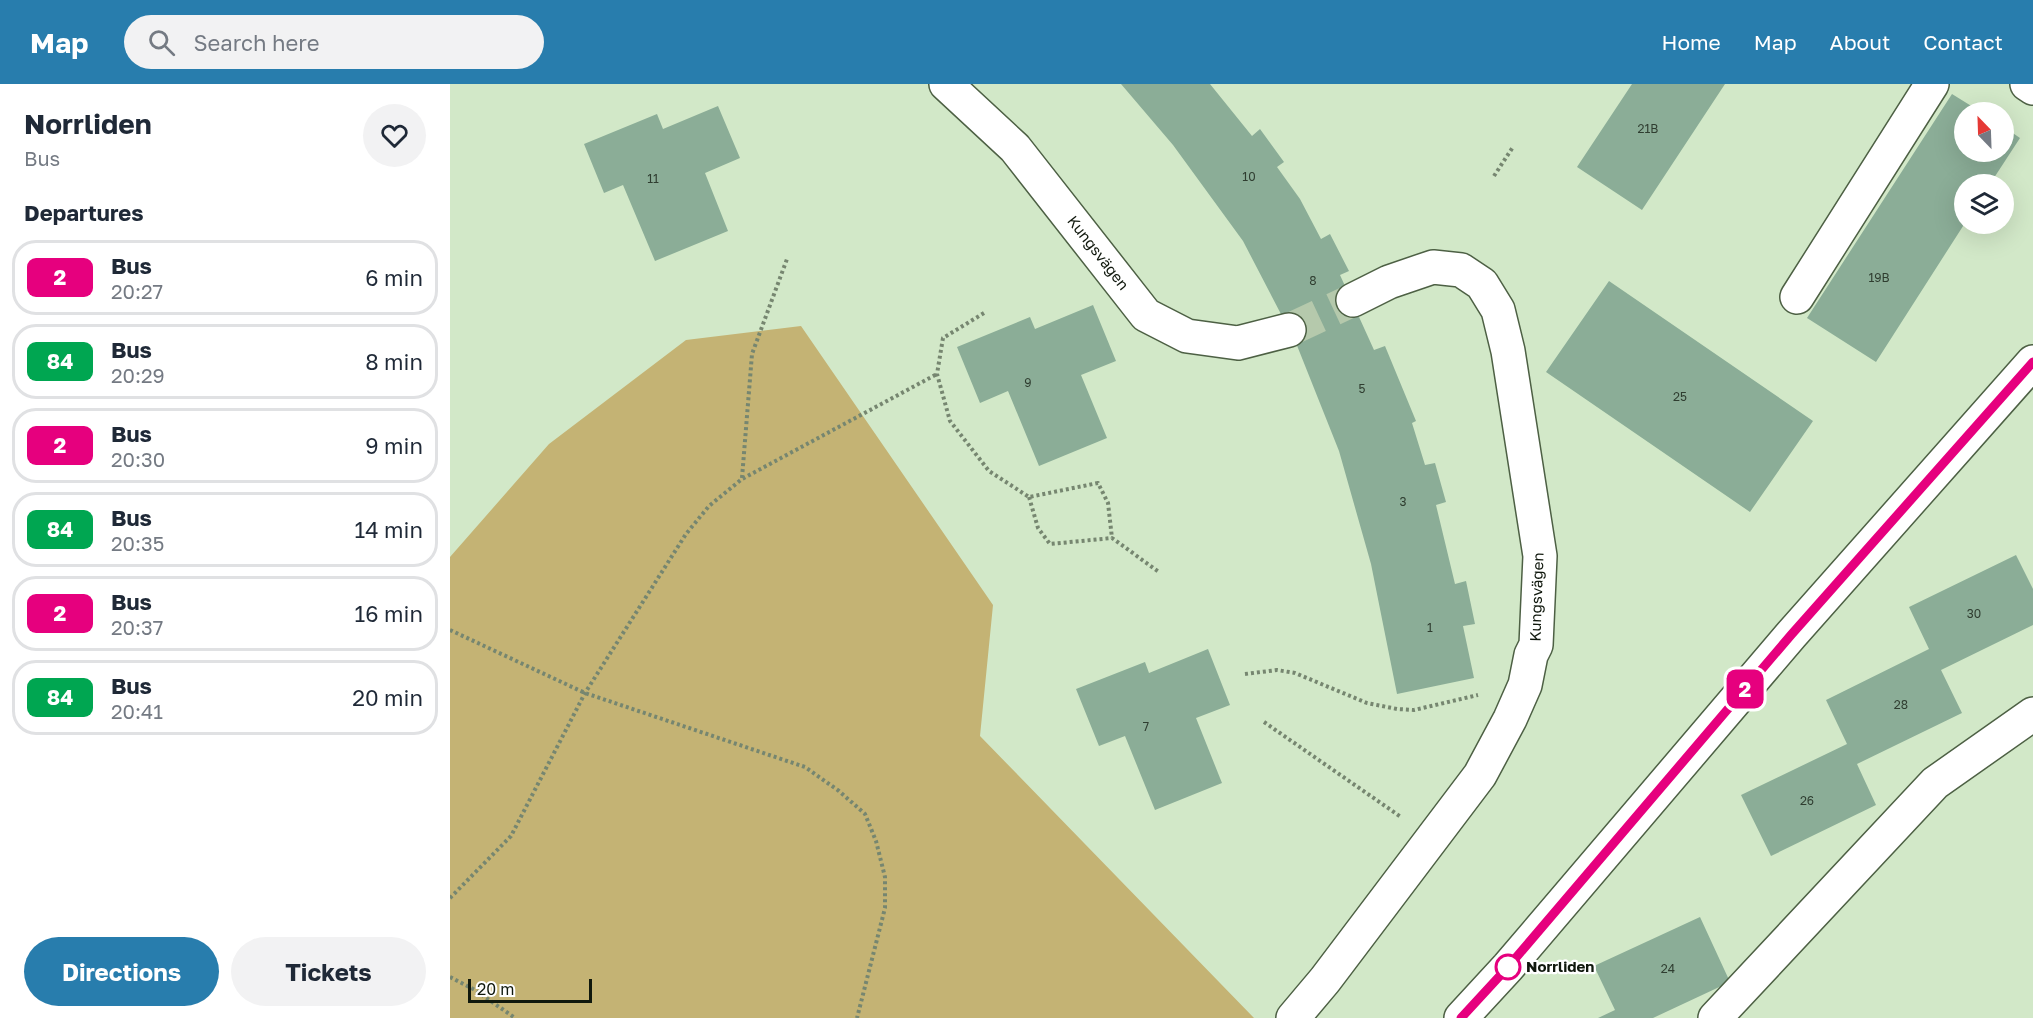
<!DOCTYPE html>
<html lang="en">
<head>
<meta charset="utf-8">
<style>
  :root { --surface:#fff; --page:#f2f2f3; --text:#1f2937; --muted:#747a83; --line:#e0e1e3; --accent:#287dad }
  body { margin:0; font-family:"Golos Text",sans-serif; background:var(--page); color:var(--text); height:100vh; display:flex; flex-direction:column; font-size:22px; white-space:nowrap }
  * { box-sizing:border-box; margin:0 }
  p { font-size:20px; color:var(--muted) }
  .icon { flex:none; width:33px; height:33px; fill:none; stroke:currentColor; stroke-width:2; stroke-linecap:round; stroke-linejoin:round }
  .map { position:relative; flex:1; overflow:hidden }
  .sheet { display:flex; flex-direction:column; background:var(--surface); width:450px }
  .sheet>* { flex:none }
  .badge { padding:0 12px; border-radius:9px; font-size:21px; line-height:39px }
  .needle { width:39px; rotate:337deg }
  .tools { position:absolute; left:1504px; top:18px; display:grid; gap:12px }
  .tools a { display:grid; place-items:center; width:60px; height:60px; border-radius:50%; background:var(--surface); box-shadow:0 6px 24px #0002; font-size:30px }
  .scale { position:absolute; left:18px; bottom:15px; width:124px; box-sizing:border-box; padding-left:6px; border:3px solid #10180d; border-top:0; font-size:16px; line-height:21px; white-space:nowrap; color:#10180d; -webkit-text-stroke:4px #fff; paint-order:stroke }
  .map>.badge { position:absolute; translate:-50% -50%; box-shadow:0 0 0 3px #fff }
  h2 { padding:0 24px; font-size:22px; line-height:54px }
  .round { display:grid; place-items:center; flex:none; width:63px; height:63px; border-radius:32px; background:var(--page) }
  .overview { display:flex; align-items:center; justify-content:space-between; height:102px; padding:0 24px }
  h1 { font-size:28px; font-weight:700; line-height:45px }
  .cta { display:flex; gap:12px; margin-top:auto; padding:12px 24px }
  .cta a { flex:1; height:69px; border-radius:36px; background:var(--accent); color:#fff; font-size:24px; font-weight:700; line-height:69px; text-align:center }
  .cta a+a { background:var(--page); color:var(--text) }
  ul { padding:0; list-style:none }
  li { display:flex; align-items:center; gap:18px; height:75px; margin:0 12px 9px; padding:0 12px; border:3px solid var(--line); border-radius:24px }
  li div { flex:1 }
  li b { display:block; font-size:22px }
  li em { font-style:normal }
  li .badge { min-width:66px; font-weight:700; text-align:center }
  header { display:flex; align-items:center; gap:36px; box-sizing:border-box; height:84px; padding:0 30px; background:var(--accent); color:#fff }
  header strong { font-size:28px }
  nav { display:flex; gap:33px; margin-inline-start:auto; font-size:21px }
  .search { width:420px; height:54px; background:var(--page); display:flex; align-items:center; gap:15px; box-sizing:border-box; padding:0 21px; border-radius:33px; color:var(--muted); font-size:22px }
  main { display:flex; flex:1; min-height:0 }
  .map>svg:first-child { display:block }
  .green { fill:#c4b374 }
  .building { fill:#8bad97 }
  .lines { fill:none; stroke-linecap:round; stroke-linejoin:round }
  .minor-tunnel { stroke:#b5c9ac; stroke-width:33; stroke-dasharray:33 16; stroke-linecap:butt }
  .minor-casing { stroke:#4d6044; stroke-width:36 }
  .path { stroke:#768670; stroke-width:4; stroke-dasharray:3 3; stroke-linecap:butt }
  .minor { stroke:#fff; stroke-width:33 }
  .line-casing { stroke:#fff; stroke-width:14 }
  .line { stroke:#e6007e; stroke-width:9 }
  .stop-dot { fill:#fff; stroke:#e6007e; stroke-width:3 }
  .labels { text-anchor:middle; stroke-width:4.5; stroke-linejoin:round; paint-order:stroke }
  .number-label { font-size:12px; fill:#2f3d30 }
  .street-label { font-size:15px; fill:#10180d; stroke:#fff }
  .stop-label { font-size:15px; font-weight:bold; fill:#10180d; stroke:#fff; text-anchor:start }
</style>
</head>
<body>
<header>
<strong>Map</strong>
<div class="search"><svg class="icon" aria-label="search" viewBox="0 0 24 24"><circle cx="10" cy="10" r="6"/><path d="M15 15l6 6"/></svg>Search here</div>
<nav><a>Home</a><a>Map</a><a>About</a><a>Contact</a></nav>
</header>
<main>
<section class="sheet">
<div class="overview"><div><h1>Norrliden</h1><p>Bus</p></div><a class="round"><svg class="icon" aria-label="heart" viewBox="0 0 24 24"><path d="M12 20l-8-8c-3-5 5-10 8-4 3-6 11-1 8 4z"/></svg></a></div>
<h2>Departures</h2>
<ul>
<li><span class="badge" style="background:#e6007e;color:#fff">2</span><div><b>Bus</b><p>20:27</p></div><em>6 min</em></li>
<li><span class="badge" style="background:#00a651;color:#fff">84</span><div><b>Bus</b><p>20:29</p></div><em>8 min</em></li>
<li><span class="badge" style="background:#e6007e;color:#fff">2</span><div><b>Bus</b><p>20:30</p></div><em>9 min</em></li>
<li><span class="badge" style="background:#00a651;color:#fff">84</span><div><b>Bus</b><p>20:35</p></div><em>14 min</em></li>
<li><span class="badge" style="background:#e6007e;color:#fff">2</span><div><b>Bus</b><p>20:37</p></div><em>16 min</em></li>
<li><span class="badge" style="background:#00a651;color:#fff">84</span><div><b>Bus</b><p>20:41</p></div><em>20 min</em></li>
</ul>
<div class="cta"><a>Directions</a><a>Tickets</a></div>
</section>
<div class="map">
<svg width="1583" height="934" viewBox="0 0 1583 934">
  <rect width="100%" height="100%" fill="#d2e8c8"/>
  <path class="green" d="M351,242L543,521L530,652L804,934H0V473L99,360L236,256Z"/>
  <path class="building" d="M671,0H760L802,52L810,45L834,78L827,83L850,115L871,155L880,150L899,187L890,191L924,266L935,262L966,337L962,339L975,381L985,379L996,418L986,421L1005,500L1016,497L1025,540L1013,542L1024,594L947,610L921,480L889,367L846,259L793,157L723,61Z
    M1182,0H1275L1192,126L1127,83Z
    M1502,10L1531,28H1515V68H1554V43L1570,54L1540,100H1515V139L1426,278L1357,234Z
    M268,22L290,74L255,89L278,147L205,177L173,101L154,109L134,60L207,30L213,45Z
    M1159,197L1363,337L1300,428L1096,288Z
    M643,221L666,277L631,291L657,354L589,382L558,307L530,319L507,263L580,233L585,245Z
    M1566,471L1583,505V541L1491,586L1512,629L1407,680L1426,721L1321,772L1291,711L1397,660L1376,616L1479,565L1459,523Z
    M758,565L780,621L746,634L772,699L705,726L675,652L649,662L626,605L695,578L699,589Z
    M1250,833L1280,898L1203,934H1148L1165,926L1144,882Z"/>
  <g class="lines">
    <path class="minor-tunnel" d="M839,246L903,216"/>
    <defs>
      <path id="minor" d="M496,0L565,64L696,231L737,252L788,259L839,246
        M1577,0L1583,4
        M1347,213L1482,0
        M843,934L875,896L1030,691L1060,635L1075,601L1081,571L1086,561L1090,472L1058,267L1048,226L1032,200L1011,186L983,183L939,198L903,216
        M1011,934L1058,883L1341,551L1583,278
        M1265,934L1485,699L1583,630"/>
    </defs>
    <use href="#minor" class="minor-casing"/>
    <path class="path" d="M1044,92L1063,63
      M534,229L493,254L487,290L500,337L539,387L579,413L648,399L658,419L662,454
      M292,394L302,270L337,175
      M579,413L588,444L600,460L662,454L709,488
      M0,546L135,609L355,683L389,707L415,730L426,757L435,793V824L407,934
      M795,590L827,586L845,589L917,619L947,625L964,626L1028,611
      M814,638L951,733
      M0,814L61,752L135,609L236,450L259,422L292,395L487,290
      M0,893L25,906L65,934"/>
    <use href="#minor" class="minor"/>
  </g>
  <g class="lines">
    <defs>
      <path id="line" d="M1011,934L1058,883L1341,551L1583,278"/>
    </defs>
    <use href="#line" class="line-casing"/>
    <use href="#line" class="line"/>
  </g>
  <circle class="stop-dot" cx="1058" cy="883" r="12"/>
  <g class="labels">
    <g class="number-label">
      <text x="1198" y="49">21B</text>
      <text x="799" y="97">10</text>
      <text x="203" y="99">11</text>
      <text x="1429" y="198">19B</text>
      <text x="863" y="201">8</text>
      <text x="578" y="303">9</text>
      <text x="912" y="309">5</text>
      <text x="1230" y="317">25</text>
      <text x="953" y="422">3</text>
      <text x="1524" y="534">30</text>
      <text x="980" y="548">1</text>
      <text x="1451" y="625">28</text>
      <text x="696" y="647">7</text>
      <text x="1357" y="721">26</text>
      <text x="1218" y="889">24</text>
    </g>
    <g class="street-label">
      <text transform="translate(648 169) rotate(52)" y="5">Kungsvägen</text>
      <text transform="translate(1087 513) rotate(-88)" y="5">Kungsvägen</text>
    </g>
    <g class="stop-label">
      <text x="1076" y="888">Norrliden</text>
    </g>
  </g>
</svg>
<div class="tools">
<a><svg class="needle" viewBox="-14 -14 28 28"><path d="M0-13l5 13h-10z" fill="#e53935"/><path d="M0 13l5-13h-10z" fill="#747a83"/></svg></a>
<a><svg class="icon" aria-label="layers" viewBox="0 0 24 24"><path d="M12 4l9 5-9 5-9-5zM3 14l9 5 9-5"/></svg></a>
</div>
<div class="scale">20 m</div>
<b class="badge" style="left:1295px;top:605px;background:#e6007e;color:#fff">2</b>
</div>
</main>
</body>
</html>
